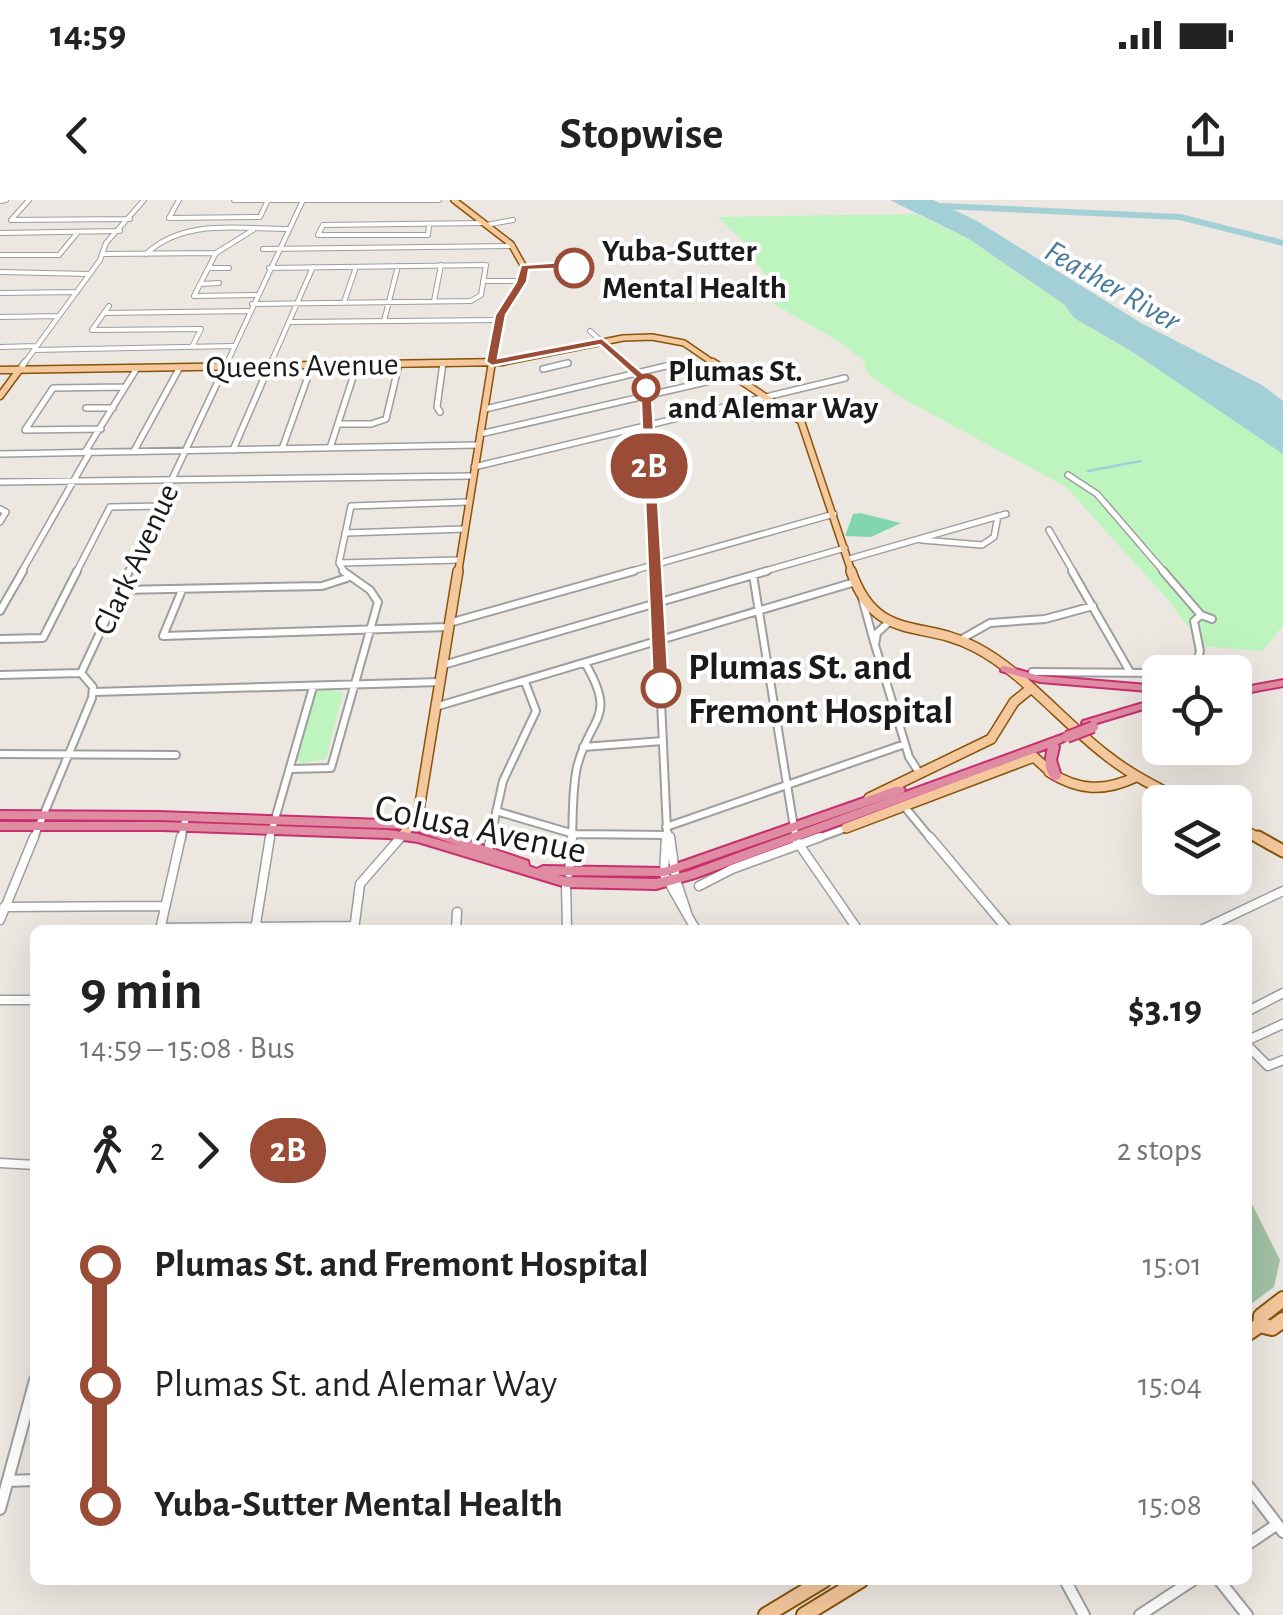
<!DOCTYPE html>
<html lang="en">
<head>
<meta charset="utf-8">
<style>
  :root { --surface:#fff; --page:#f6f6f6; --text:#222; --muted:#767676 }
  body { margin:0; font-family:"Alegreya Sans",sans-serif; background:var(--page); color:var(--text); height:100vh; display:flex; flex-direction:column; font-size:38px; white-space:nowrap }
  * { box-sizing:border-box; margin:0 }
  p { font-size:32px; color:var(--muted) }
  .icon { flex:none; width:55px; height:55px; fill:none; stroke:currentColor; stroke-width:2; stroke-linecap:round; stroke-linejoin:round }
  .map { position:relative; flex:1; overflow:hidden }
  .panel { position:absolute; left:30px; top:725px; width:1222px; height:660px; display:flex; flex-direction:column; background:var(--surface); border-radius:15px; box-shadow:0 10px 40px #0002 }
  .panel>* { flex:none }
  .badge { padding:0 20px; border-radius:32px; font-size:35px; line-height:65px }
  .controls { position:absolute; left:1142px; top:455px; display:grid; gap:20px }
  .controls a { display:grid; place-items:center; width:110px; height:110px; border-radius:15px; background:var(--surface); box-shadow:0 10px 40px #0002; font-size:50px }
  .map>.badge { position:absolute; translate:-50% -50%; box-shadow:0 0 0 5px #fff }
  .legs { display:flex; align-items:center; gap:15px; height:110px; padding:0 50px; font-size:32px }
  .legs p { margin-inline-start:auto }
  .overview { display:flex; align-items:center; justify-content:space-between; height:170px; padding:0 50px }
  h1 { font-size:55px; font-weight:700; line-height:75px }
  ul { padding:0 50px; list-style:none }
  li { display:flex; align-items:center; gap:35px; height:120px; font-size:38px }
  li i { display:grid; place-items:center; width:15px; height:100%; margin:0 12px; background:currentColor }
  li i::after { content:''; width:25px; height:25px; margin:-12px; border:8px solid; border-radius:50%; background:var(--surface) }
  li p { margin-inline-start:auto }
  li:first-child i { background:linear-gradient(#0000 50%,currentColor 0) }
  li:last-child i { background:linear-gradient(currentColor 50%,#0000 0) }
  .status { display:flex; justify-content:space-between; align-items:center; height:70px; padding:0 50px; background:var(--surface); direction:ltr }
  .status svg { height:28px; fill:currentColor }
  header { display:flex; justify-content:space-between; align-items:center; height:130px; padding:0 50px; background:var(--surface); font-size:45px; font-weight:700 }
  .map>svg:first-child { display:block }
  .cemetery { fill:#a3c3a5 }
  .park { fill:#bef5be }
  .pitch { fill:#82d6af }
  .water { fill:#a3cfd7 }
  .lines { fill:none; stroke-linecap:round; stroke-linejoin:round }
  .stream { stroke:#a3cfd7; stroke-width:2.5 }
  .river { stroke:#a3cfd7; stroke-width:6 }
  .minor-far4-casing { stroke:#9e9e9e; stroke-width:6 }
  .minor-far3-casing { stroke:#9e9e9e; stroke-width:8 }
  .minor-far2-casing { stroke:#9e9e9e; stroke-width:10 }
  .minor-far1-casing { stroke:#9e9e9e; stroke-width:11 }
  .minor-casing { stroke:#9e9e9e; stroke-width:14 }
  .major-far4-casing { stroke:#87540a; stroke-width:8 }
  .major-far3-casing { stroke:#87540a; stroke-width:9 }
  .major-far2-casing { stroke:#87540a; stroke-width:12 }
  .major-far1-casing { stroke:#87540a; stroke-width:15 }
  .major-casing { stroke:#87540a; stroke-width:18 }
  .highway-casing { stroke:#c82f70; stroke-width:4 }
  .minor-far4 { stroke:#fff; stroke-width:4 }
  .minor-far3 { stroke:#fff; stroke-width:5 }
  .minor-far2 { stroke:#fff; stroke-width:6 }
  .minor-far1 { stroke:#fff; stroke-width:8 }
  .minor { stroke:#fff; stroke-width:10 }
  .major-far4 { stroke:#f5c79c; stroke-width:5 }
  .major-far3 { stroke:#f5c79c; stroke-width:6 }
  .major-far2 { stroke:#f5c79c; stroke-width:9 }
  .major-far1 { stroke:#f5c79c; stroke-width:11 }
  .major { stroke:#f5c79c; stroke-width:14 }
  .highway { fill:#df8ca2; fill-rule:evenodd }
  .highway-bridge-casing { stroke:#c82f70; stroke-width:14; stroke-linecap:butt }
  .highway-bridge { stroke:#df8ca2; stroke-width:10 }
  .line-1 { fill:#9a4c36; stroke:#fff; stroke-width:2.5 }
  .stop-1-dot { fill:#fff; stroke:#9a4c36; stroke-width:5 }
  .labels { text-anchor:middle; stroke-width:8; stroke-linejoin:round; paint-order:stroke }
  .far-stop-label { font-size:32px; font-weight:bold; fill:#1a1a1a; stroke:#fff; text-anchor:start }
  .far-water-label { font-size:32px; font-style:italic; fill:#4b7a9b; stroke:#fff }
  .far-street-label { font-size:32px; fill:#1a1a1a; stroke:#fff }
  .stop-label { font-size:38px; font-weight:bold; fill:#1a1a1a; stroke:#fff; text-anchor:start }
  .street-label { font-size:38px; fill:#1a1a1a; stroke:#fff }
</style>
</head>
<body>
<div class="status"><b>14:59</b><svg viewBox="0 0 49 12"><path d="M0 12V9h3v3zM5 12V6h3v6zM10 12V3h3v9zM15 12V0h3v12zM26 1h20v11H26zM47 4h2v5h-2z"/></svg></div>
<header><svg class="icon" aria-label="back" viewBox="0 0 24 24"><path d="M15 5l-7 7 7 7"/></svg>Stopwise<svg class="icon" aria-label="share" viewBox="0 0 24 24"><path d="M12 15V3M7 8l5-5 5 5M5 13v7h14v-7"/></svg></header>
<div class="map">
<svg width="1283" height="1415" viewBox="0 0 1283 1415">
  <rect width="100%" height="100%" fill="#ece7e0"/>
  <path class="cemetery" d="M1248,996L1280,1060L1274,1087L1248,1106Z"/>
  <path class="park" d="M916,14L969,39L1065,105L1074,118L1131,151L1283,253V425L1263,451L1202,446L1171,403L1066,287L895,194L868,174L863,160L838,141L741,85L769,78L755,62L753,51L718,17Z
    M322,489L343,492L326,559L302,563L297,559L316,492Z"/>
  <path class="pitch" d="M860,313L901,323L871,337L845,336L853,314Z"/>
  <path class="water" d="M890,0H933L977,21L1141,123L1262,185L1283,201V254L1131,151L1074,118L1065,105L969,39Z"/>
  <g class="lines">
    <path class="stream" d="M1088,271L1141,261"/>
    <path class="river" d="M943,6L1180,17L1283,43"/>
    <defs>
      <path id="minor-far4" d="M179,0L169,18L260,17L267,2
        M234,0H439
        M0,1L6,0
        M11,20L130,19
        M11,20L29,0
        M429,25L428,35H318L323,25L483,23
        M486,25L513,20
        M253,30L216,53L194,96L256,95
        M0,33L120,31
        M263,49L513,46
        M103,54L216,53
        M146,54C184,18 240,29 288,29
        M0,55H59L78,32
        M209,68H229
        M0,72L90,74
        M483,81H522
        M201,84L219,83
        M0,93L77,92
        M434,101L441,65
        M344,102L356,67
        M252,104L471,101L481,95L486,65L269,68
        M109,106L92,130L201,129L192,147
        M104,113L249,111
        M0,117L59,116
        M384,121L398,66
        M290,122L499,120
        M590,131L628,165
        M0,147L37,146
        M34,150L233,146
        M23,165L100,60L106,43L144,0
        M226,165L303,0
        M270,165L313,67
        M562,165L568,163
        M672,165L683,162"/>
      <path id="minor-far3" d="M625,162L646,181L655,373
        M20,169L25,162
        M543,169L568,163
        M86,208H113
        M485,209L683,162
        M440,212L437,207L443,163
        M339,224H371L386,219L399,164
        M101,229L25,230L53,188L125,187
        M480,234L706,182
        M330,248L357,165
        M282,249L312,165
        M233,250L271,162
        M134,251L180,167
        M85,252L137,168
        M0,254L477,245
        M474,267L845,178
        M1068,275L1097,294L1165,373
        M0,282L472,276
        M0,309L6,312L0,322
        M1049,330L1074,373
        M345,333L464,329
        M922,340L982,345L994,337L998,316
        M849,359L1006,314
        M339,363L459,360
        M21,373L90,252
        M76,373L110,307L160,306
        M128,373L227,162
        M345,373L339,363L351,306L468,302
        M625,373L834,314
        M758,373L845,348"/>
      <path id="minor-far2" d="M655,371L667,631L671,640
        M1072,371L1130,472
        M1163,371L1201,415L1212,419
        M753,375L796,640
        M120,390L322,386L347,378
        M182,390L163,436L448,427
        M862,398L874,442
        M0,411L23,371
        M889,422L877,433L875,445L909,557L920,574
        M449,423L634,371
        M0,439L43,438L77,371
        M960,440L990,423L1045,419L1093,406
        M443,465L767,371
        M1032,472L1160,473
        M1166,472L1196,465L1200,451L1194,421L1201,415
        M81,473L129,371
        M0,475L81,473
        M94,492L440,482
        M435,507L855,382
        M583,547L663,541
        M0,554L176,555
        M290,569L331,568L378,402L370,390L343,371
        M904,606L932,640
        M496,611L574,634L667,635
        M666,627L905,544
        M33,640L92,498L93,487L81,473
        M181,640L186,616
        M269,640L313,487
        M399,640L403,635
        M490,640L503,581L536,511L525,482
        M572,640C573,617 572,590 577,567C590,515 618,519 585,463
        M665,640L667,635
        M813,640L846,628"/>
      <path id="minor-far1" d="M666,637L664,674L696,730
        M670,637L676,680L688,716
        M794,637L858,730
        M930,637L1008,730
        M488,650L491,637
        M569,673L572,637
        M566,682L567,730
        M699,686L732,669L820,637
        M4,707L164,706
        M0,720L34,637
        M160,728L355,726
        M160,730L181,637
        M255,730L270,637
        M354,730L360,684L401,637
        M456,730L457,712
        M1201,730L1283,691
        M0,800H35
        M1248,811L1283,793
        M1283,824L1248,840V846L1268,866L1283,860
        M0,963L35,965"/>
      <path id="minor" d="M8,1281L35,1280
        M1248,1286L1283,1332
        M0,1309L35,1180
        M1248,1344L1276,1325
        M1065,1380L1084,1415
        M1219,1380L1247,1415
        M1140,1415L1193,1380"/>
      <path id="major-far4" d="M454,0L511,44L524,67L521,84L499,120L492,165
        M345,165L504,162L623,138L652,137L684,143L716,165"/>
      <path id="major-far3" d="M713,162L801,221L852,373
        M0,170L503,162
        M0,196L20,169
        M458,373L492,162"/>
      <path id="major-far2" d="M851,371C876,444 923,419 975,447C1022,471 1064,523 1106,555C1131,575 1158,588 1186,602
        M1049,572C1079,591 1104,592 1136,577
        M869,598L991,539L1014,502L1030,489
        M1235,625L1262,640
        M846,628L1034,557L1054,575
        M403,635L418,616L458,371"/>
      <path id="major-far1" d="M1258,637L1283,651"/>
      <path id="major" d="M1260,1125L1261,1116L1283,1099
        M1248,1133L1260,1125L1272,1128L1283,1120
        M766,1415L824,1380
        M804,1415L861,1380"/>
      <path id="highway" d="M1005,466L1040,476L1160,486V492L1040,482L1001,471V467Z
        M1283,480V486L1235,495V489Z
        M1160,498V504L1087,526L1082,523L1083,521Z
        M1067,533L1071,534L1072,537L1058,544L1059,547L1056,560L1061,576L1059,579L1055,580C1043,574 1045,558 1048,548L695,678L656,689L566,687L418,642L388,638L161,630H0V622H161L388,630L418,634L460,646L411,629L158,620L0,619V611L158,612L412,621L528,661L529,666L537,669L543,666L664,668L895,587H903L905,590L903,593L665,676L557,675L566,677L656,679L689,671Z"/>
    </defs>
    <use href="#minor-far4" class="minor-far4-casing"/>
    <use href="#minor-far3" class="minor-far3-casing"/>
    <use href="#minor-far2" class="minor-far2-casing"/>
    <use href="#minor-far1" class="minor-far1-casing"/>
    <use href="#minor" class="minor-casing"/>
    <use href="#major-far4" class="major-far4-casing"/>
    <use href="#major-far3" class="major-far3-casing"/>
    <use href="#major-far2" class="major-far2-casing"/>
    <use href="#major-far1" class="major-far1-casing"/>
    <use href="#major" class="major-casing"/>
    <use href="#highway" class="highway-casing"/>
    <use href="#minor-far4" class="minor-far4"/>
    <use href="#minor-far3" class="minor-far3"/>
    <use href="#minor-far2" class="minor-far2"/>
    <use href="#minor-far1" class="minor-far1"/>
    <use href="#minor" class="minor"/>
    <use href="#major-far4" class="major-far4"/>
    <use href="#major-far3" class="major-far3"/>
    <use href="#major-far2" class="major-far2"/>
    <use href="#major-far1" class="major-far1"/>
    <use href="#major" class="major"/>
    <use href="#highway" class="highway"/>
    <defs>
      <path id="highway-bridge" d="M1067,537L1093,527"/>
    </defs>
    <use href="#highway-bridge" class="highway-bridge-casing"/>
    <use href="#highway-bridge" class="highway-bridge"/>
  </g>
  <path class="line-1" d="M561,62L579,68L529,70L527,82L506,115L498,158L602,138L651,180L669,488L661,493L653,488L640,181L600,145L492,166L486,162L495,115L516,82L521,65Z"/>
  <g class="stop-1-dot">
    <circle cx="574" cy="68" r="18"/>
    <circle cx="646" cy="188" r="12"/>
    <circle cx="661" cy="488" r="18"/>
  </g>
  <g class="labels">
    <g class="far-stop-label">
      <text x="602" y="61">Yuba-Sutter<tspan x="602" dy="37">Mental Health</tspan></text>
      <text x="668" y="181">Plumas St.<tspan x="668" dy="37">and Alemar Way</tspan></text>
    </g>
    <g class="far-water-label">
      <text transform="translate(1113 85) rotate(30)" y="11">Feather River</text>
    </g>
    <g class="far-street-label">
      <text transform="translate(302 165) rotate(-1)" y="11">Queens Avenue</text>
      <text transform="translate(135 359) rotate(-65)" y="11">Clark Avenue</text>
    </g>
    <g class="stop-label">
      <text x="688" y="479">Plumas St. and<tspan x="688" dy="44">Fremont Hospital</tspan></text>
    </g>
    <g class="street-label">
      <text transform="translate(481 628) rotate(12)" y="13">Colusa Avenue</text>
    </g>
  </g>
</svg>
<div class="controls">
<a><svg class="icon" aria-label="locate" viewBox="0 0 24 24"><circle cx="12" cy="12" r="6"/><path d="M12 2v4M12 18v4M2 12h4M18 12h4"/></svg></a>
<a><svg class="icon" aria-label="layers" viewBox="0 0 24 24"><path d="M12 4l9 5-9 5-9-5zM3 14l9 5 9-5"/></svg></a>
</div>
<b class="badge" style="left:649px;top:266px;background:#9a4c36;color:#fff">2B</b>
<section class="panel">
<div class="overview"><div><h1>9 min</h1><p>14:59 – 15:08 · Bus</p></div><b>$3.19</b></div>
<div class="legs"><svg class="icon" aria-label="walk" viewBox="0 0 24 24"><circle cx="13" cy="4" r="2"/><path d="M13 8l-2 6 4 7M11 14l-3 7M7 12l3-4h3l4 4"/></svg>2<svg class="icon" aria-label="forward" viewBox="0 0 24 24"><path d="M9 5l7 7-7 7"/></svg><b class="badge" style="background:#9a4c36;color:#fff">2B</b><p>2 stops</p></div>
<ul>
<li><i style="color:#9a4c36"></i><b>Plumas St. and Fremont Hospital</b><p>15:01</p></li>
<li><i style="color:#9a4c36"></i><span>Plumas St. and Alemar Way</span><p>15:04</p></li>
<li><i style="color:#9a4c36"></i><b>Yuba-Sutter Mental Health</b><p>15:08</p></li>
</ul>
</section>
</div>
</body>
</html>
